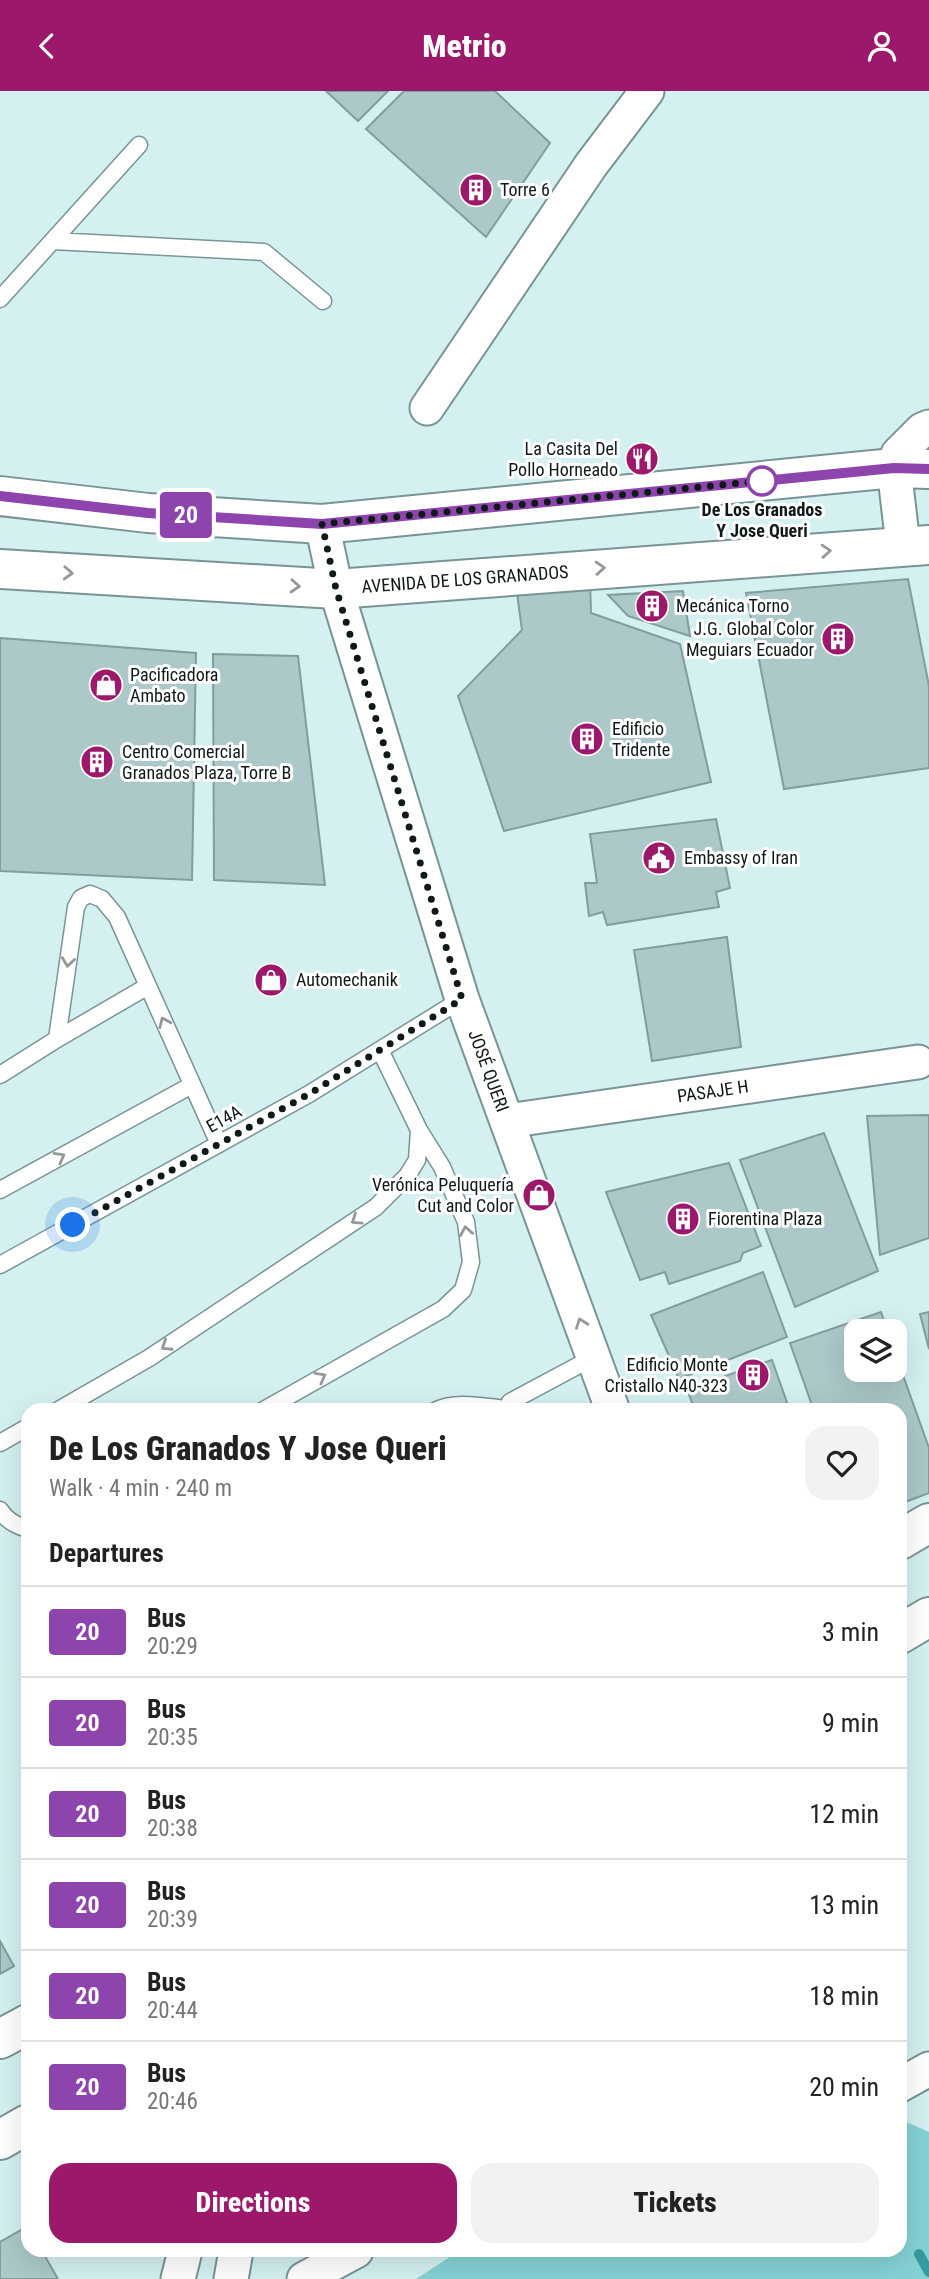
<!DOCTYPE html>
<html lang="en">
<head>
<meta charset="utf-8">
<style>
  :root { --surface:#fff; --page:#f2f2f2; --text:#222; --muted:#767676; --line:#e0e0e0; --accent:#9c186a }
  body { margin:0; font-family:"Roboto Condensed",sans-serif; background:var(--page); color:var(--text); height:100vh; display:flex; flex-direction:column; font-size:26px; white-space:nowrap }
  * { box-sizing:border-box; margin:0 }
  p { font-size:23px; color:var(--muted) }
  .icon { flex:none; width:38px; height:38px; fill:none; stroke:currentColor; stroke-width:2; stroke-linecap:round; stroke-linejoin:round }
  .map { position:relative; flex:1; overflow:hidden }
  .drawer { position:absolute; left:21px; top:1312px; width:886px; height:854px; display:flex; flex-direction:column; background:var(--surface); border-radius:21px; box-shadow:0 7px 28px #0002 }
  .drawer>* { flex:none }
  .badge { padding:0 14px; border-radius:5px; font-size:24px; line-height:46px }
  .controls { position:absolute; left:844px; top:1228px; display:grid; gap:14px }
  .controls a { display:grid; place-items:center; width:63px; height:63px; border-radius:14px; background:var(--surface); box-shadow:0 7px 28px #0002; font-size:35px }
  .you { position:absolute; width:35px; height:35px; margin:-18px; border:5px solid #fff; border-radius:50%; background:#1a73e8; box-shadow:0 0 0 10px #1a73e833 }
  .map>.badge { position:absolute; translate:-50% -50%; box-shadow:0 0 0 4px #fff }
  h2 { padding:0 28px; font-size:26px; line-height:63px }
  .round { display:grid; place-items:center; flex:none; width:74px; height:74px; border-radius:21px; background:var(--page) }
  .summary { display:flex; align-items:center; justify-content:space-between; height:119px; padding:0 28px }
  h1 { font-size:33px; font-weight:800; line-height:52px }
  .action { display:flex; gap:14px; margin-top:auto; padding:14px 28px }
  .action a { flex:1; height:80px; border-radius:21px; background:var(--accent); color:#fff; font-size:28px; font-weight:800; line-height:80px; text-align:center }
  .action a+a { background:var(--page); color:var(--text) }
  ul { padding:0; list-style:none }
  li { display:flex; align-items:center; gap:21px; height:91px; padding:0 28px; border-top:2px solid var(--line) }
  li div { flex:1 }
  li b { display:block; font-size:26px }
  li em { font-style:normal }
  li .badge { min-width:77px; font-weight:700; text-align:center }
  header { display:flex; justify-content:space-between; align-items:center; height:91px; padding:0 28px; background:var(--accent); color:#fff; font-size:32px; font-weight:800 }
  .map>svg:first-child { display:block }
  .green { fill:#84d1d4 }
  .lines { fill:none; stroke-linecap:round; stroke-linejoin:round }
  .stream { stroke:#359ca0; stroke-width:10 }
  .building { fill:#acc8c9; stroke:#829d9d; stroke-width:2 }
  .service-casing { stroke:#799495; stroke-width:19 }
  .minor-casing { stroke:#799495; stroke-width:37 }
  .primary-casing { stroke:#799495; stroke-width:42 }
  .service { stroke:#fff; stroke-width:16 }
  .minor { stroke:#fff; stroke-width:33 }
  .primary { stroke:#fff; stroke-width:38 }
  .oneway { stroke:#939898 }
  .line-casing { stroke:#fff; stroke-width:16 }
  .line { stroke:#8e44ad; stroke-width:10 }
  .walk { stroke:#0f1919; stroke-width:7; stroke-dasharray:0 12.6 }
  .stop-dot { fill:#fff; stroke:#8e44ad; stroke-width:3.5 }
  .labels { text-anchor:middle; stroke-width:6; stroke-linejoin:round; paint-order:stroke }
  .poi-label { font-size:18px; fill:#0f1919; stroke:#fff; text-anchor:start }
  .stop-label { font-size:18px; font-weight:bold; fill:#0f1919; stroke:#fff }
  .street-label { font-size:18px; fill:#0f1919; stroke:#fff }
</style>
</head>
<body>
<header><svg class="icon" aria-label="back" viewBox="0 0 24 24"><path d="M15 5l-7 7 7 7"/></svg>Metrio<svg class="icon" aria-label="person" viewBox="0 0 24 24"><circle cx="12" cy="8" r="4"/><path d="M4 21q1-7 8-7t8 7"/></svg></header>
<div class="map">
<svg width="929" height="2188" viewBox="0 0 929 2188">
  <rect width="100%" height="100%" fill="#d4f0f1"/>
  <path class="green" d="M902,2029L929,2041V2188H416L459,2160H900V2030Z"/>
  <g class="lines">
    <path class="stream" d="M919,2163L929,2181"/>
  </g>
  <path class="building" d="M326,0H388L358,30Z
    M404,0H495L550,52L486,146L366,38Z
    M590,488L591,522L680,553L711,691L504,740L458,605L522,539L516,495Z
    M908,488L929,595V677L784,698L746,502Z
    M683,500L690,545L628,525L608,504Z
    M0,547L196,562L192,789L0,780Z
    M213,563L298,565L325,794L214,789Z
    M716,728L730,797L716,801L719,816L607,834L603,821L589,825L585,792H597L590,743Z
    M727,846L741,956L652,970L634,859Z
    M929,1024V1147L880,1164L867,1025Z
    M824,1042L878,1180L795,1216L740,1069Z
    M729,1072L761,1155L743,1162L740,1170L669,1193L665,1181L640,1189L606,1101Z
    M763,1181L787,1246L679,1288L651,1224Z
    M881,1221L888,1241H856V1279H894V1259L929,1357V1402L900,1413V1320H814L790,1252Z
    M929,1221V1258L920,1223Z
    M772,1269L790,1320H695L687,1298Z
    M0,1850L14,1875L0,1883Z
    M28,2135V2160H42L58,2188H0V2151Z"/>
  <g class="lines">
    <defs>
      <path id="service" d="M53,150L264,161L323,210
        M0,208L139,54
        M57,948L148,895
        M0,984L57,948L76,816L81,807L90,803L102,808L117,826L219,1053
        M0,1099L192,994
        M0,1174L309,1003L462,908
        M57,1320L149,1267L376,1116L407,1085L417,1069L419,1039
        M262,1320L443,1218L463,1199L471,1171L466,1131L442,1076L419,1039L380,959
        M435,1320C455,1309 485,1316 506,1318
        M506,1320L510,1311L594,1266
        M0,1352L28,1336
        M0,1419C6,1429 17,1435 28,1438"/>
      <g id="minor">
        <path d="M427,317L591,74L647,0"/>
        <path id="s1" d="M322,433L336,498L462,908L613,1320"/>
        <path d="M903,454L894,377L898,363L922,339L929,336"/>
        <path id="s2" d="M507,1030L918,971"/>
        <path d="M900,1994L929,1978"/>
        <path d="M178,2188L185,2160"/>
        <path d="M231,2188L236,2160"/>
        <path d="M304,2188L356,2160"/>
      </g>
      <g id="primary">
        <path d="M0,405L148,422L322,433L894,377L929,378"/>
        <path id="s3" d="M0,478L336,498L929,454"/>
        <path d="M900,1449L929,1432"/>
        <path d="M900,1543L929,1526"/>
        <path d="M0,1948L28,1933"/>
        <path d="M0,2049L28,2033"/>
      </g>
    </defs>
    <use href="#service" class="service-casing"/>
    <use href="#minor" class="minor-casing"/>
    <use href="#primary" class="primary-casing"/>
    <use href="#service" class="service"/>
    <use href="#minor" class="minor"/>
    <use href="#primary" class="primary"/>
  </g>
  <defs><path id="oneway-chevron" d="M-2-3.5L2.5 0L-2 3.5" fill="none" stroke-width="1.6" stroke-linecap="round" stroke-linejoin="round" transform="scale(1.75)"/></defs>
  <g class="oneway">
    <use href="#oneway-chevron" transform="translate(826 460) rotate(-4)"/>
    <use href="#oneway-chevron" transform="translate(600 477) rotate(-4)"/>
    <use href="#oneway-chevron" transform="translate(68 482) rotate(3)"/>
    <use href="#oneway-chevron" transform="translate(295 495) rotate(3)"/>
    <use href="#oneway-chevron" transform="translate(68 871) rotate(98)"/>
    <use href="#oneway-chevron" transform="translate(164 931) rotate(-114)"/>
    <use href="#oneway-chevron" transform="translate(60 1066) rotate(-29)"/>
    <use href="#oneway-chevron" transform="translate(356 1129) rotate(146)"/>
    <use href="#oneway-chevron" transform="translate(466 1140) rotate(-100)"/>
    <use href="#oneway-chevron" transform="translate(581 1232) rotate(-110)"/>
    <use href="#oneway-chevron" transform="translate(166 1255) rotate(147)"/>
    <use href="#oneway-chevron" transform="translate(321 1286) rotate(-29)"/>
  </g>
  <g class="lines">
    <defs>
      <path id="line" d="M0,405L148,422L322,433L894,377L929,378"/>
    </defs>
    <use href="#line" class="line-casing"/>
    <use href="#line" class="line"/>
    <path class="walk" d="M73,1134L309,1003L462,908L336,498L322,433L762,390"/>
  </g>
  <defs>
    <symbol id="building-disc" viewBox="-11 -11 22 22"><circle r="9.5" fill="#9c186a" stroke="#fff"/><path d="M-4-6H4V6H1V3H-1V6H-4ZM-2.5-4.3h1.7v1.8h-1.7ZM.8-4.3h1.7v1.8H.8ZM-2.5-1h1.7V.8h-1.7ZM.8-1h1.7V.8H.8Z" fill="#fff"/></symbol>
    <symbol id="restaurant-disc" viewBox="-11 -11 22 22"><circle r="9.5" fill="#9c186a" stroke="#fff"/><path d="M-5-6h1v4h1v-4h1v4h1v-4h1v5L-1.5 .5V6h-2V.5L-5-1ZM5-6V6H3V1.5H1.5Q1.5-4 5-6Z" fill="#fff"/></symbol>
    <symbol id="shop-disc" viewBox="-11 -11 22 22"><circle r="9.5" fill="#9c186a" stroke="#fff"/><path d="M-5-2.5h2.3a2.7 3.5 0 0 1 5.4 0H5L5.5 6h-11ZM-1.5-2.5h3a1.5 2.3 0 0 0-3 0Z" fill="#fff"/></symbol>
    <symbol id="civic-disc" viewBox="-11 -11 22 22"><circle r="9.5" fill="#9c186a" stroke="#fff"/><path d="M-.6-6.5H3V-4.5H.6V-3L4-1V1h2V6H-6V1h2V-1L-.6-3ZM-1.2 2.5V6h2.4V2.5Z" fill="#fff"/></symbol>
  </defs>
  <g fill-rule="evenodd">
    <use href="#building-disc" x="457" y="80" width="38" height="38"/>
    <use href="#restaurant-disc" x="623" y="349" width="38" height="38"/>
    <use href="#building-disc" x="633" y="496" width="38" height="38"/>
    <use href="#building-disc" x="819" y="529" width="38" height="38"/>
    <use href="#shop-disc" x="87" y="575" width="38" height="38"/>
    <use href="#building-disc" x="568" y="629" width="38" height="38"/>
    <use href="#building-disc" x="78" y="652" width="38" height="38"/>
    <use href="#civic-disc" x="640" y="748" width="38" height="38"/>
    <use href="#shop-disc" x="252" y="870" width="38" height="38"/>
    <use href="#shop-disc" x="520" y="1085" width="38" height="38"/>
    <use href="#building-disc" x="664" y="1109" width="38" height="38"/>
    <use href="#building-disc" x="734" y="1265" width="38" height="38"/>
  </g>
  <circle class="stop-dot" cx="762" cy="390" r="14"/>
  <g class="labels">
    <g class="poi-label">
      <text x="500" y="105">Torre 6</text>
      <text x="618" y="364" text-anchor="end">La Casita Del<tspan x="618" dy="21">Pollo Horneado</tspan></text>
      <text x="676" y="521">Mecánica Torno</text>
      <text x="814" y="544" text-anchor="end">J.G. Global Color<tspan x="814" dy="21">Meguiars Ecuador</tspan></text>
      <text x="130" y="590">Pacificadora<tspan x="130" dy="21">Ambato</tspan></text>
      <text x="612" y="644">Edificio<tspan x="612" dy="21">Tridente</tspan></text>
      <text x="122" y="667">Centro Comercial<tspan x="122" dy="21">Granados Plaza, Torre B</tspan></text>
      <text x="684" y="773">Embassy of Iran</text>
      <text x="296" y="895">Automechanik</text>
      <text x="514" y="1100" text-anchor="end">Verónica Peluquería<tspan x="514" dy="21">Cut and Color</tspan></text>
      <text x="708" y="1134">Fiorentina Plaza</text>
      <text x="728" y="1280" text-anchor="end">Edificio Monte<tspan x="728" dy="21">Cristallo N40-323</tspan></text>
    </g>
    <g class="stop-label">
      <text x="762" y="425">De Los Granados<tspan x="762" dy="21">Y Jose Queri</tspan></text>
    </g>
    <g class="street-label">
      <text dy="6" stroke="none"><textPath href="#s3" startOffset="466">AVENIDA DE LOS GRANADOS</textPath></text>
      <text dy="6" stroke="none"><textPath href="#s1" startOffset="572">JOSÉ QUERI</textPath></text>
      <text dy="6" stroke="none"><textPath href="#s2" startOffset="208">PASAJE H</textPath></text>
      <text transform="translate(224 1028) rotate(-29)" y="6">E14A</text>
    </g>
  </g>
</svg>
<div class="controls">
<a><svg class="icon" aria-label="layers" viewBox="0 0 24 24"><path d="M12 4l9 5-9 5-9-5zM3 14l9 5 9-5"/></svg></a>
</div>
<div class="you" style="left:73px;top:1134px"></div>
<b class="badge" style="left:186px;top:424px;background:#8e44ad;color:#fff">20</b>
<section class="drawer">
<div class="summary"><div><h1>De Los Granados Y Jose Queri</h1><p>Walk · 4 min · 240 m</p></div><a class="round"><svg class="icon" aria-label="heart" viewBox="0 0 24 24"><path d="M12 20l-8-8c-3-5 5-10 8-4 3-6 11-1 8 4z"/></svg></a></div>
<h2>Departures</h2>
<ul>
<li><span class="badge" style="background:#8e44ad;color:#fff">20</span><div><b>Bus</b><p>20:29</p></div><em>3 min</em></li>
<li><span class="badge" style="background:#8e44ad;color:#fff">20</span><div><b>Bus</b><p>20:35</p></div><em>9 min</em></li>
<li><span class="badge" style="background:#8e44ad;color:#fff">20</span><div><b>Bus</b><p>20:38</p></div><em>12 min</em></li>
<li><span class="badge" style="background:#8e44ad;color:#fff">20</span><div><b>Bus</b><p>20:39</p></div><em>13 min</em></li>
<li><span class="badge" style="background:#8e44ad;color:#fff">20</span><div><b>Bus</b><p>20:44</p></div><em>18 min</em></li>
<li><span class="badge" style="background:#8e44ad;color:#fff">20</span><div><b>Bus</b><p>20:46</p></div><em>20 min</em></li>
</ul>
<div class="action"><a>Directions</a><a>Tickets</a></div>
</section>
</div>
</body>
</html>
